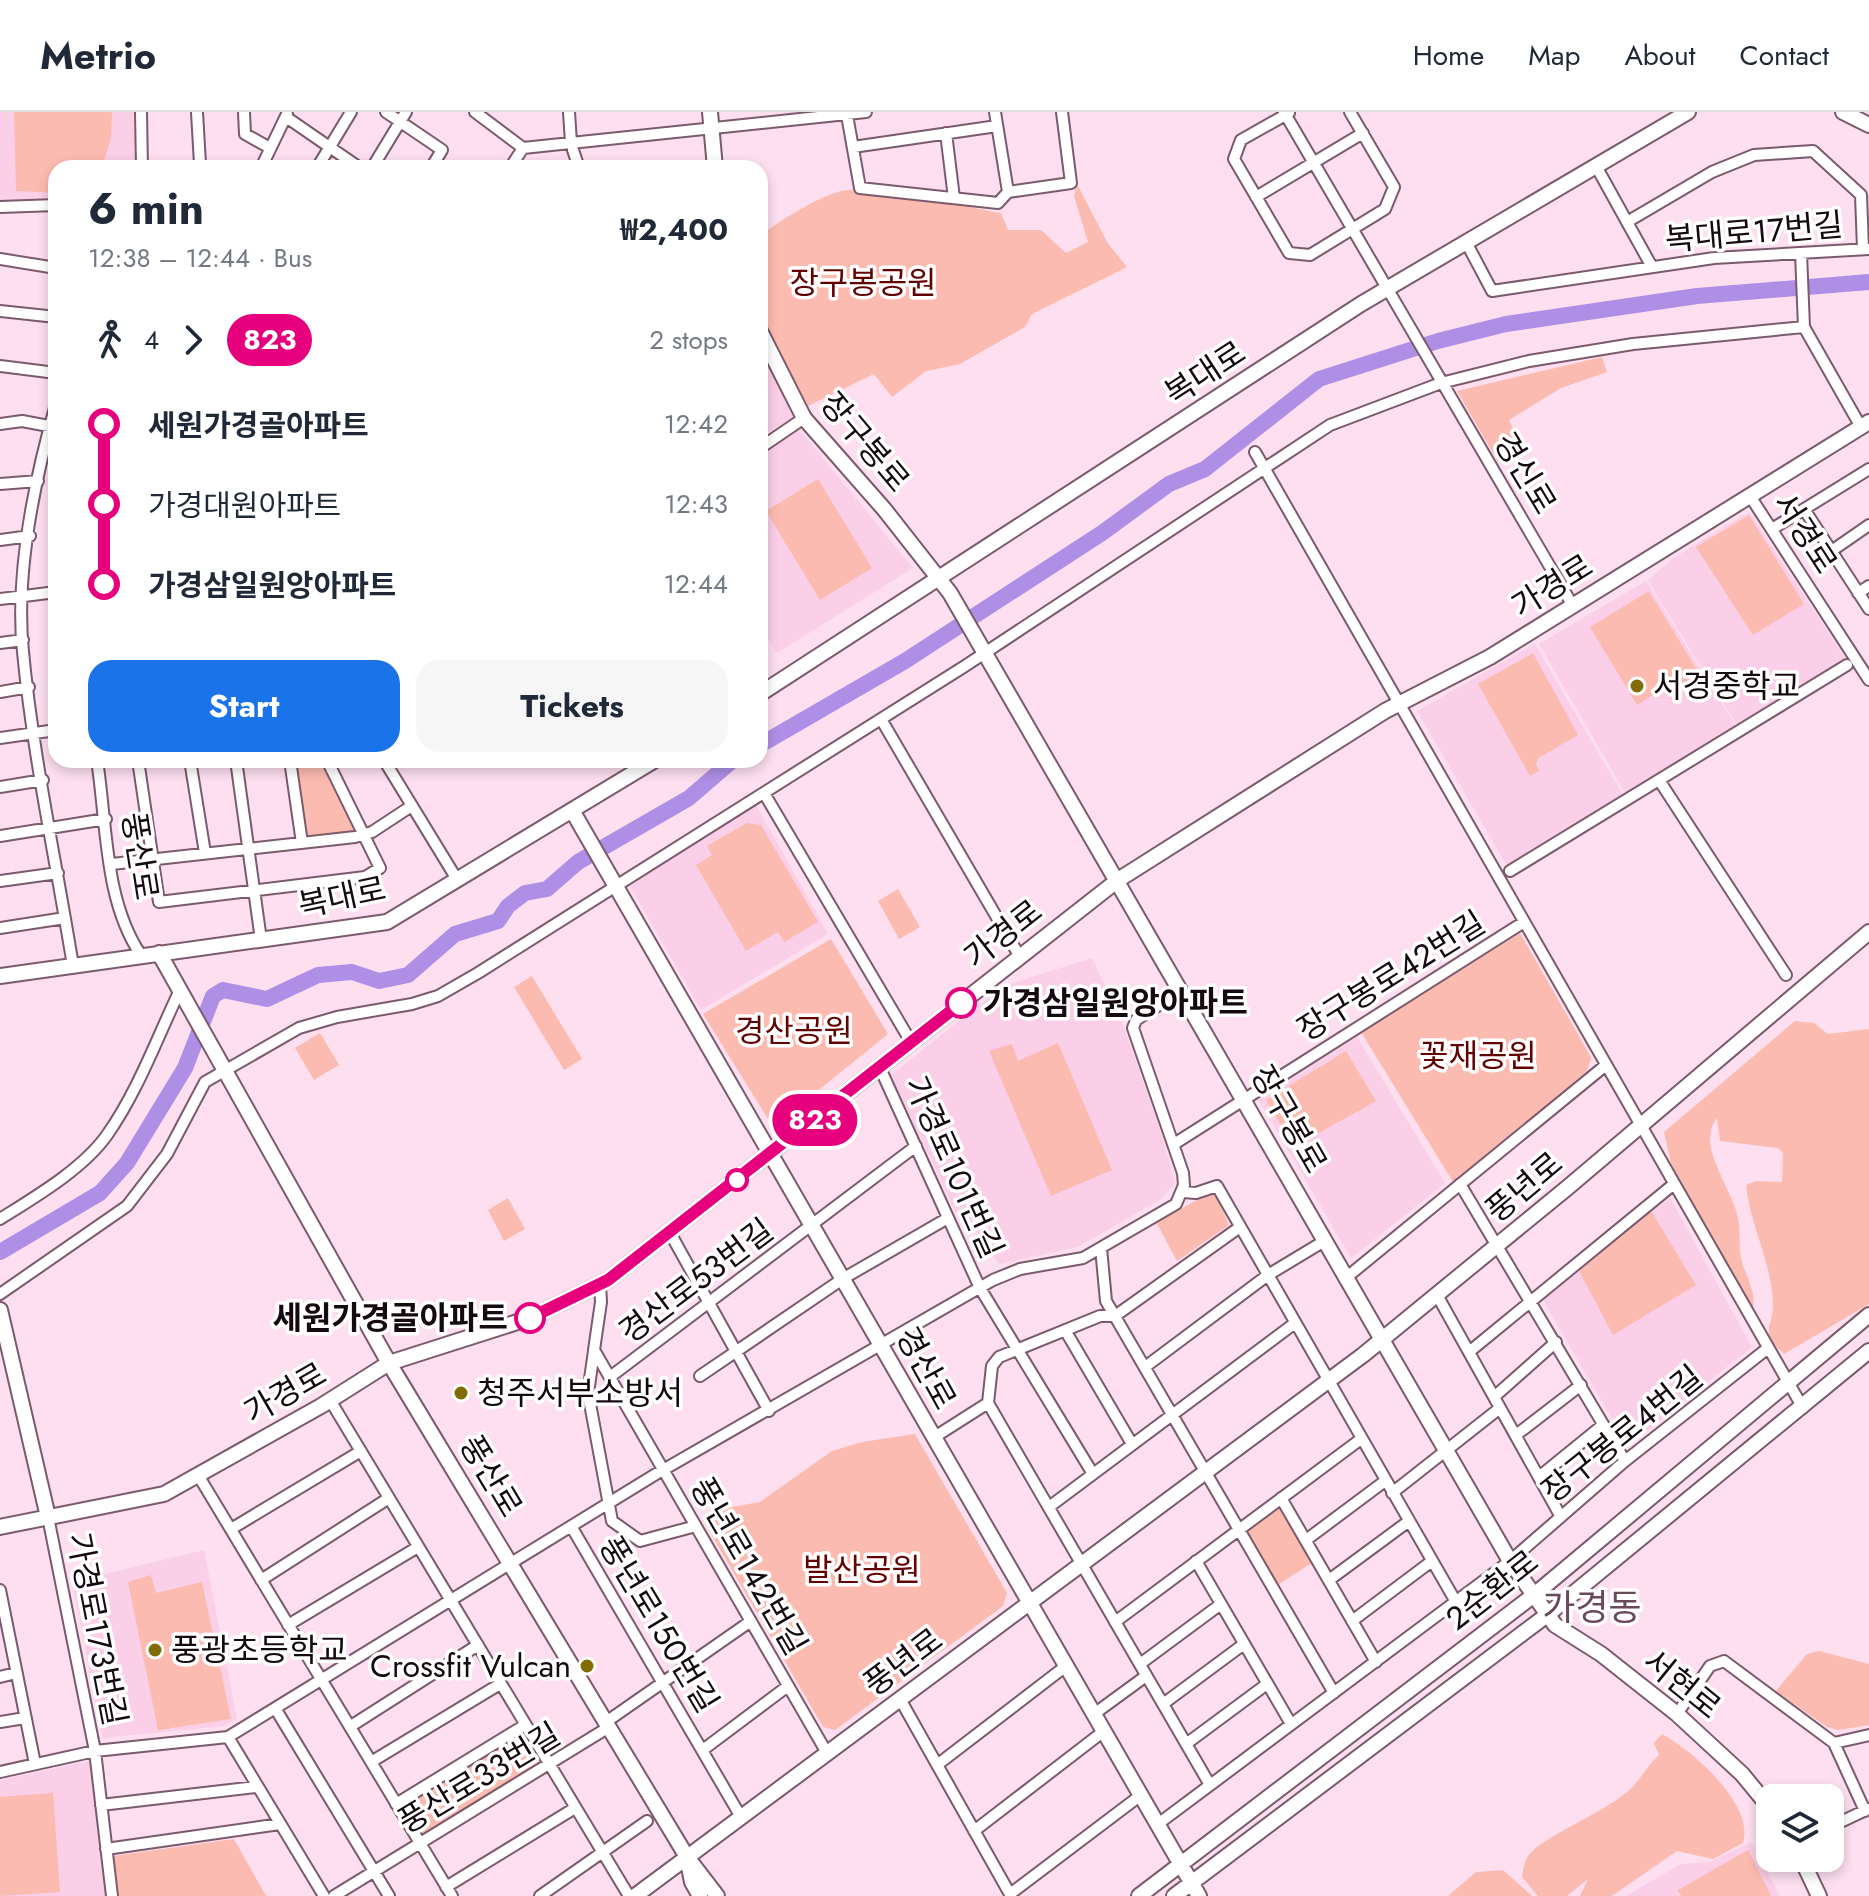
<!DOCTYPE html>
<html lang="en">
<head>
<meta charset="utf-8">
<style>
  :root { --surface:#fff; --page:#f6f6f7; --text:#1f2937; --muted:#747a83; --line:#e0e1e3; --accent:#1a73e8 }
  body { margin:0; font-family:Jost,"Noto Sans KR",sans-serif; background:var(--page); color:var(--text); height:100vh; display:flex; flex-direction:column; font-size:30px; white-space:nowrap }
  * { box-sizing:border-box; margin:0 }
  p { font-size:26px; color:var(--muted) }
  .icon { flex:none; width:44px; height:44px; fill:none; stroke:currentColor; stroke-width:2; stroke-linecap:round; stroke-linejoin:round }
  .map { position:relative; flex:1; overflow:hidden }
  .drawer { position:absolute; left:48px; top:48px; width:720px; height:608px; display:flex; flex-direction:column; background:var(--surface); border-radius:24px; box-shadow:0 4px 12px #0003 }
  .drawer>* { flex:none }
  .badge { padding:0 16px; border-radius:26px; font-size:28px; line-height:52px }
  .controls { position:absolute; left:1756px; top:1672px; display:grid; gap:16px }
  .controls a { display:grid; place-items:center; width:88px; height:88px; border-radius:16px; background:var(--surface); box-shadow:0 4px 12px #0003; font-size:40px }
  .map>.badge { position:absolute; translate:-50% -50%; box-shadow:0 0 0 4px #fff }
  .legs { display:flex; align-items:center; gap:12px; height:88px; padding:0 40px; font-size:26px }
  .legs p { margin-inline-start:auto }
  .summary { display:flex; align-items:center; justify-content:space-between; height:136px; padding:0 40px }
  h1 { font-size:44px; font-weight:700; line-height:60px }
  .primary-button { display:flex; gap:16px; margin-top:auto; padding:16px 40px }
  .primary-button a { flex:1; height:92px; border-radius:24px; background:var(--accent); color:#fff; font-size:32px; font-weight:700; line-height:92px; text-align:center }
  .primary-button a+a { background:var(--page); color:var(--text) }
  ul { padding:0 40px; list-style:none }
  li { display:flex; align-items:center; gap:28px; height:80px; font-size:30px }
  li i { display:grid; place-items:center; width:12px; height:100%; margin:0 10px; background:currentColor }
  li i::after { content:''; width:20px; height:20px; margin:-10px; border:6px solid; border-radius:50%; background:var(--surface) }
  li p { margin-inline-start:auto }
  li:first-child i { background:linear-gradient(#0000 50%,currentColor 0) }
  li:last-child i { background:linear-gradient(currentColor 50%,#0000 0) }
  header { display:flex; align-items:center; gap:48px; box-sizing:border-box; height:112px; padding:0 40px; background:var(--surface); border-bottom:2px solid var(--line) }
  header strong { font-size:38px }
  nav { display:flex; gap:44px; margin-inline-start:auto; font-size:28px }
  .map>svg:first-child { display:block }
  .built { fill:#fbcfe7 }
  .green { fill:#fcbbb1 }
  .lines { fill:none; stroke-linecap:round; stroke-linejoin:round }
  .river { stroke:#af8fe5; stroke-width:16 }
  .street-casing { stroke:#7a5a6c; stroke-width:14 }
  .secondary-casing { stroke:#7a5a6c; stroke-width:18 }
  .street { stroke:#fff; stroke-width:10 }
  .secondary { stroke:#fff; stroke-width:14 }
  .line-1-casing { stroke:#fff; stroke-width:18 }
  .line-1 { stroke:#e6007e; stroke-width:12 }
  .poi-dot { fill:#816c06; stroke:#fff; stroke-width:3 }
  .stop-1-dot { fill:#fff; stroke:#e6007e; stroke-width:4 }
  .labels { text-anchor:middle; stroke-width:7; stroke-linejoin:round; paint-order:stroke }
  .street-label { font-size:32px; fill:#160a11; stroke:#fff }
  .park-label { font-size:32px; fill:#620302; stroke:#fff }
  .poi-label { font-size:32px; fill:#160a11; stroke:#fff; text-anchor:start }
  .stop-label { font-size:32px; font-weight:bold; fill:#160a11; stroke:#fff; text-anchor:start }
  .quarter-label { font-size:36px; fill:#684a5b; stroke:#fff }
</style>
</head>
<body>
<header>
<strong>Metrio</strong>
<nav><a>Home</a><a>Map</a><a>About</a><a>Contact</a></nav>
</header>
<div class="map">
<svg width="1869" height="1784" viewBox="0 0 1869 1784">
  <rect width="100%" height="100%" fill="#fddfef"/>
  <path class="built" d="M0,0H136L139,56H56V87L0,90Z
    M760,235L793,305L760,325Z
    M799,317L913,456L777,541L760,515V343Z
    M1749,400L1846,547L1738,615L1648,469L1673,446Z
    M1646,469L1737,616L1627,684L1539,532Z
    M1535,532L1624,685L1507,754L1417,599Z
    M756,693L828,822L701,898L630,774Z
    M1092,846L1121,908L1160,1017L1175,1071L1161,1087L1078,1135L999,1152L975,1118L963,1116L891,963L1003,874Z
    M1357,925L1445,1071L1351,1146L1259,988Z
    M1670,1086L1752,1235L1628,1334L1543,1188Z
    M204,1438L237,1607L225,1614L103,1626L72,1470Z
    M90,1649L105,1784H0V1668Z
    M1751,1730L1780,1784H1626L1681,1752L1710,1750Z"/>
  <path class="green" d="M14,0H112L111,26L102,55L86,52L85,56H56V81L16,79Z
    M1077,72L1107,130L1127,155L1032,202L1025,215L960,252L926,259L892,285L874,262L808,294L760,205V124C779,109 818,85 841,79C873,71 966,95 1001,101L1008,118H1041L1066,141L1088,130L1074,84Z
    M1602,245L1607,260L1561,276L1509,308L1522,337L1498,350L1457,279Z
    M818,367L872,456L820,488L766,399Z
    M1749,403L1804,492L1753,523L1696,435Z
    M1649,479L1702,566L1670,586L1664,576L1637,593L1590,515Z
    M1533,541L1578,623L1538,646L1536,652L1539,659L1530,664L1478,572Z
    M294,648H321L359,721L305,727Z
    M747,711L761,713L818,810L784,830L778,820L746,839L696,753L712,743L707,734Z
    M898,777L920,815L899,827L878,789Z
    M1520,821L1588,940L1591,946L1587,959L1453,1070L1361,920Z
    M831,827L888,922L773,1015L703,902Z
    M532,864L582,947L564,958L514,875Z
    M1795,909L1814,911L1828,922L1869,917V1192L1784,1242C1758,1218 1773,1217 1773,1192C1772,1151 1750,1113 1746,1073L1756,1069L1782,1070L1783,1041L1778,1036L1720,1029L1717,1006C1695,1034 1732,1075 1738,1106C1741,1120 1738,1135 1742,1150C1746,1164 1758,1184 1752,1198L1671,1051L1664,1020Z
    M320,921L339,953L314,968L295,936Z
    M1058,931L1112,1058L1051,1084L989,939L1012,932L1018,949Z
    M1346,939L1376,989L1294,1035L1266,988Z
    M1214,1079L1229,1113L1177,1149L1156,1110Z
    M508,1086L525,1117L504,1129L488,1098Z
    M1651,1099L1696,1173L1613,1223L1579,1159Z
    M915,1322L1007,1481L1003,1494L835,1618L823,1615L703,1408L726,1396L760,1390L832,1339L862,1330Z
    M1279,1393L1312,1451L1276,1474L1245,1418Z
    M151,1463L156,1481L202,1470L231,1607L158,1618L128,1470Z
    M1819,1539L1869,1552V1613L1838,1618L1827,1615L1776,1579L1807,1542Z
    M524,1619L544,1653L422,1726L403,1694Z
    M1662,1622C1693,1639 1755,1693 1743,1731L1713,1747L1677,1739L1612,1784H1580L1588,1767L1567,1784H1538L1522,1765C1523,1759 1524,1751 1527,1746C1539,1724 1613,1699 1635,1672C1644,1662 1648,1653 1659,1643L1654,1631Z
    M53,1681L60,1780L0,1784V1685Z
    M234,1727L266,1784H118L113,1744Z
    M1748,1738L1771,1784H1681L1678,1778Z
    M1503,1758L1532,1784H1448L1476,1760Z"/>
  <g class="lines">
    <path class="river" d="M760,633L905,549L1102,421L1169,372L1205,357L1319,267L1438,229L1506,212L1697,184L1869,170
      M0,1140L100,1081L127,1051L185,956L213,884L223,878L267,887L318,863L352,860L379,869L408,863L455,822L498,809L508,794L525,781L547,777L578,750L689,686L733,648"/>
    <defs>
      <path id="street" d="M141,0L142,56
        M197,0L200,52L207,56
        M244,0L245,22L270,36
        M386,0L442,38L431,56
        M475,0L523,36
        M569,0L571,31
        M1284,0L1573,494
        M1289,1L1241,28L1234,47L1289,141L1310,143L1385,97L1394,75L1350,0
        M847,3L860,76L998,91L1008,80L995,0
        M286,5L360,56
        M946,21L954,86
        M853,35L997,14
        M573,38L579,56
        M1596,54L1627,110
        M261,56L287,2
        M317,56L351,0
        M372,56L406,0
        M510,56L523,36L866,0
        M1008,80L1071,71L1062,0
        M1256,85L1363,21
        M0,95L56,93
        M1466,130L1492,179L1714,146L1869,137
        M1801,141L1804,215L1861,315
        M0,147L56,156
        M1652,155L1627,110L1712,60L1754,43L1813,39L1861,83L1863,137
        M0,199L56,205
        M0,254L56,261
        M56,292C35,366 15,462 23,540C33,644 56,749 73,854
        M0,312L22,309L54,315
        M760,336L804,306
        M1255,340L1803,1296
        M0,372L38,369
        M1750,384L1869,568
        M1804,397L1869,497
        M1772,417L1869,357
        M0,428L30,424
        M1830,440L1869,413
        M1858,481L1869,474
        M0,487L56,480
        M0,531L23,528
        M0,580L29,575
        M881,607L1020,845
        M0,626L56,618
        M97,648C107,712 104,789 141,843
        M138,648L159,790L365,765L380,756L327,648
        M190,648L205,741
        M236,648L261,828
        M290,648L302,731
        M384,648L458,769
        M1659,668L1786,863
        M0,675L43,668
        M764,681L911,930
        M0,724L106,707
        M112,752L355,725L372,720L410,695
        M1510,759L1847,553
        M0,769L58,761
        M0,816L65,806
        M880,956L980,1176L1093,1362
        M1174,1032L1524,810
        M1460,1072L1625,1349
        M1183,1080L1196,1081L1217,1074L1456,1490
        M0,1107C35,1085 83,1057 107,1023C138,979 157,926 180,878
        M669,1119L769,1299
        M1101,1136L1106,1189L1334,1581
        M1347,1165L1606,953
        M600,1172L601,1190L594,1238L827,1641
        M0,1182L127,1094L167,1042L205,970L299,916L337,905L412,892L438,884L478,861L965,554L1330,313L1441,271L1529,249L1633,232L1804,215
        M1437,1183L1561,1405
        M1065,1218L1132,1332
        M594,1239L588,1281L612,1409L640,1429L696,1414
        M1469,1240L1674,1072
        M1145,1255L1268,1163L1326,1128
        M700,1264L844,1166L948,1106
        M610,1265L916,1034
        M1494,1285L1556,1230
        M330,1288L629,1784
        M988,1291L1210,1673
        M1516,1323L1581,1273
        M933,1326L988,1291L992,1254L999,1245L1100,1204H1115L1240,1115
        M198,1363L452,1784
        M1539,1365L1603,1313
        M1392,1381L1500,1296
        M1281,1386L1376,1550
        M1049,1395L1295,1211
        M48,1405L95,1639L112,1784
        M571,1414L741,1705
        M231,1417L361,1339
        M1306,1428L1385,1369
        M1196,1449L1291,1612
        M261,1468L389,1386
        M1329,1468L1409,1409
        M0,1478L35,1652
        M1352,1509L1432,1449
        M1115,1510L1361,1327
        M288,1513L418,1435
        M1140,1552L1221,1492
        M0,1565L16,1561
        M900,1587L1011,1784
        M1163,1592L1244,1532
        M275,1596L389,1784
        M1094,1602L1146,1564
        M1677,1602L1710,1554L1724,1549L1834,1631L1865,1699
        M0,1610L25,1606
        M606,1610L751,1509
        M351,1614L478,1533
        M228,1625L324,1784
        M1834,1631L1869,1623
        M1186,1632L1267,1572
        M704,1637L788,1574
        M371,1650L500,1572
        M937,1653L1066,1554
        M0,1660L95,1639L228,1625L656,1362L993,1168L1020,1157L1083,1146L1176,1092L1184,1073L1183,1061L1133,916L1136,908L1182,878
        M396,1692L525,1613
        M101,1693L256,1675
        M1158,1712L1510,1449L1625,1349L1768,1236
        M1830,1715L1868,1697
        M974,1719L1104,1619
        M106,1737L280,1712
        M446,1775L575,1696
        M1010,1782L1141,1683
        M334,1784L609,1615
        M540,1784L647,1709"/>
      <path id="secondary" d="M710,0L715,56
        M1843,0L1869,13
        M760,219L804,306L884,397L950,481L1510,1449L1555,1513L1601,1542L1677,1602L1742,1662L1770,1696
        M760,582L1361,192L1688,0
        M573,700L1199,1784
        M159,841L389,1251L687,1745L717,1784
        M0,864L387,810L655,648
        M0,1198L48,1405
        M0,1415L164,1382L321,1294L389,1251L530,1206L608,1168L1118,768L1385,599L1490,545L1869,310
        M687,1745L692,1770L700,1784
        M1801,1746L1819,1784
        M635,1784L1363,1243L1567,1076L1869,820
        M1139,1784L1534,1483L1869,1203
        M1174,1784L1547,1503L1869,1239"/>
    </defs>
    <use href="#street" class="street-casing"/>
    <use href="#secondary" class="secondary-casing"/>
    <use href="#street" class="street"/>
    <use href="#secondary" class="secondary"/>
  </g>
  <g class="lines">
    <defs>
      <path id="line-1" d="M530,1206L608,1168L961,891"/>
    </defs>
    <use href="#line-1" class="line-1-casing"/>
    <use href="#line-1" class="line-1"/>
  </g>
  <g class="poi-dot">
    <circle cx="1637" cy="574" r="8"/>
    <circle cx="461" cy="1281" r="8"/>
    <circle cx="155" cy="1538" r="8"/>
    <circle cx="587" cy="1554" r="8"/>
  </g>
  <g class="stop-1-dot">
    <circle cx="961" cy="891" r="14"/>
    <circle cx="737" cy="1068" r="10"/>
    <circle cx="530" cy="1206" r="14"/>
  </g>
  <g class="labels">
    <g class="street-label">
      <text transform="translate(1754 120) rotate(-5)" y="11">복대로17번길</text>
      <text transform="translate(1205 261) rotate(-33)" y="11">복대로</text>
      <text transform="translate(865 330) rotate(50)" y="11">장구봉로</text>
      <text transform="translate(1525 361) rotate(59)" y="11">경신로</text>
      <text transform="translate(1805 421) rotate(57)" y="11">서경로</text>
      <text transform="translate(1552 474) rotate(-32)" y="11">가경로</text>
      <text transform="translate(140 744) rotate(81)" y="11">풍산로</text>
      <text transform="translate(342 785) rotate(-12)" y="11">복대로</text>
      <text transform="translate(1003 822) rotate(-38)" y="11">가경로</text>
      <text transform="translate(1391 864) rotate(-32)" y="11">장구봉로42번길</text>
      <text transform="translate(1289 1007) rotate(60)" y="11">장구봉로</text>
      <text transform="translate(954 1055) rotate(66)" y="11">가경로101번길</text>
      <text transform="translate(1524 1075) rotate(-40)" y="11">풍년로</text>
      <text transform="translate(696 1169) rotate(-37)" y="11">경산로53번길</text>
      <text transform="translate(926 1256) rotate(61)" y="11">경산로</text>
      <text transform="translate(285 1281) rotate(-30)" y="11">가경로</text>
      <text transform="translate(1622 1322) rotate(-39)" y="11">장구봉로4번길</text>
      <text transform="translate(491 1364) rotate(59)" y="11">풍산로</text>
      <text transform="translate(749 1454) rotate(60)" y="11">풍년로142번길</text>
      <text transform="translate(1492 1478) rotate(-38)" y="11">2순환로</text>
      <text transform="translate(659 1512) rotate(59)" y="11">풍년로150번길</text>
      <text transform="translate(97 1517) rotate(79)" y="11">가경로173번길</text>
      <text transform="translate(903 1550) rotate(-37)" y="11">풍년로</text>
      <text transform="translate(1682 1572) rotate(39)" y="11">서현로</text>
      <text transform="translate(479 1666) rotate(-31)" y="11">풍산로33번길</text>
    </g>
    <g class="park-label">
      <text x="863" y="182">장구봉공원</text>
      <text x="794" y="930">경산공원</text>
      <text x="1478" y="955">꽃재공원</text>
      <text x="862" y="1469">발산공원</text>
    </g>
    <g class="poi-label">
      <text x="1653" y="585">서경중학교</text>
      <text x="477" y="1292">청주서부소방서</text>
      <text x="171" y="1549">풍광초등학교</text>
      <text x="571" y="1565" text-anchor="end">Crossfit Vulcan</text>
    </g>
    <g class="stop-label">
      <text x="983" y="902">가경삼일원앙아파트</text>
      <text x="508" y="1217" text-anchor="end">세원가경골아파트</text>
    </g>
    <g class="quarter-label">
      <text x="1592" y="1508">가경동</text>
    </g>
  </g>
</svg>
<div class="controls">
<a><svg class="icon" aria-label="layers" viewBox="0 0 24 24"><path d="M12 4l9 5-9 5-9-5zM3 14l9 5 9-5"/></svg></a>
</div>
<b class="badge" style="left:815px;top:1008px;background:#e6007e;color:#fff">823</b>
<section class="drawer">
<div class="summary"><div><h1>6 min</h1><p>12:38 – 12:44 · Bus</p></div><b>₩2,400</b></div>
<div class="legs"><svg class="icon" aria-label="walk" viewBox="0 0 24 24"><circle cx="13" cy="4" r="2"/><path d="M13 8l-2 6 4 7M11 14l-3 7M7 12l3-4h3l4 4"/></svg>4<svg class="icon" aria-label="forward" viewBox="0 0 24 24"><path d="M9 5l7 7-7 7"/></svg><b class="badge" style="background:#e6007e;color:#fff">823</b><p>2 stops</p></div>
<ul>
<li><i style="color:#e6007e"></i><b>세원가경골아파트</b><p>12:42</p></li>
<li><i style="color:#e6007e"></i><span>가경대원아파트</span><p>12:43</p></li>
<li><i style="color:#e6007e"></i><b>가경삼일원앙아파트</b><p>12:44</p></li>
</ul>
<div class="primary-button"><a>Start</a><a>Tickets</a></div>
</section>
</div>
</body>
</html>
